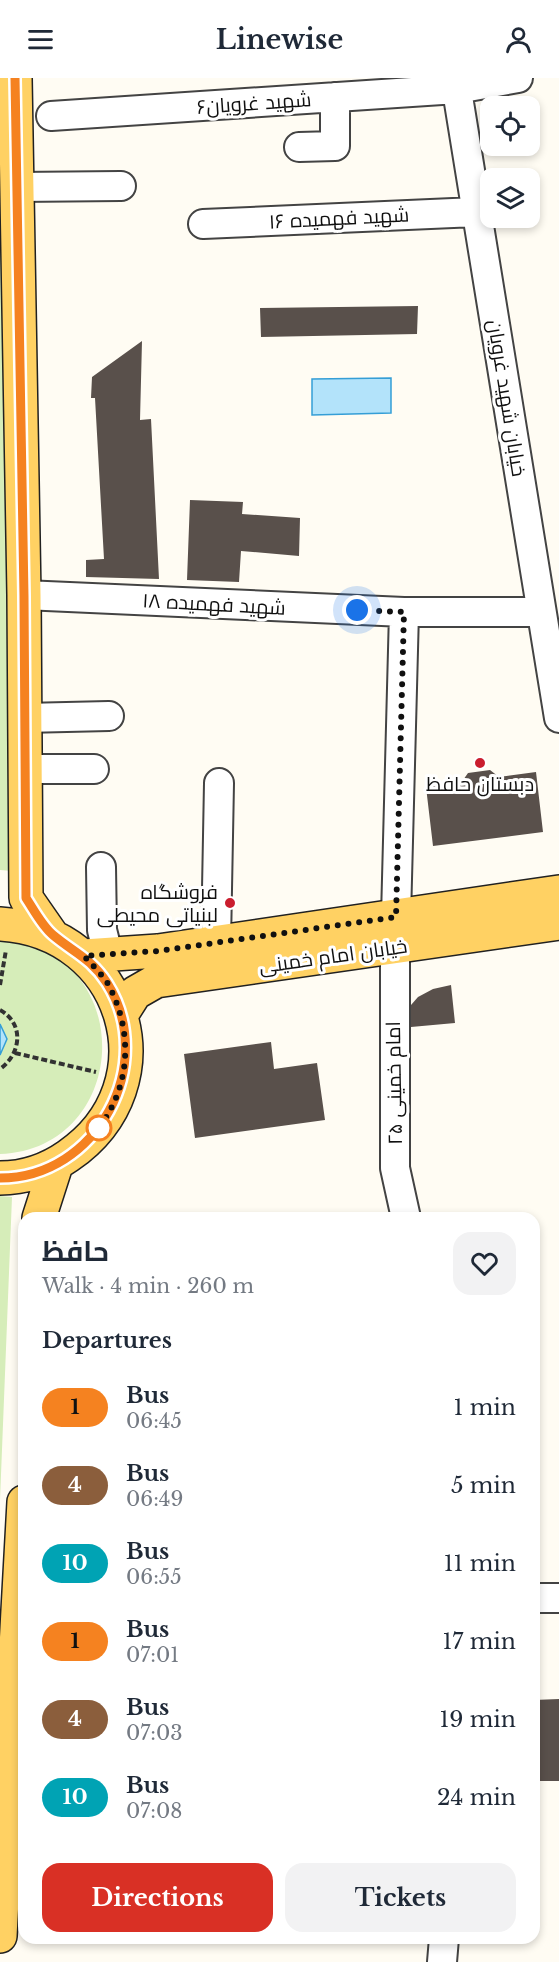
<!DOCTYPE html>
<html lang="en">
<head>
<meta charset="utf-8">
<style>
  :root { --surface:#fff; --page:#f2f2f3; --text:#1f2937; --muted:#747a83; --accent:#d93025 }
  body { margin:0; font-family:"Libre Baskerville",Cairo,serif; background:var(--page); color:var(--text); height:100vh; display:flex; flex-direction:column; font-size:22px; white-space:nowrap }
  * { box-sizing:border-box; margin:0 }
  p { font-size:20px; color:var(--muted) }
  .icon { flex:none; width:33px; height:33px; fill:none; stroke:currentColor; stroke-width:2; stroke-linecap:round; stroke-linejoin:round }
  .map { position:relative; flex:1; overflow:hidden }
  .details { position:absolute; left:18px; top:1134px; width:522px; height:732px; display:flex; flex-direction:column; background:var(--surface); border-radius:18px; box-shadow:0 3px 9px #0003 }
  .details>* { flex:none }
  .badge { padding:0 12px; border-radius:20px; font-size:21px; line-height:39px }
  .fabs { position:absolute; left:480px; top:18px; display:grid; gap:12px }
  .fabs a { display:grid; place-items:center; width:60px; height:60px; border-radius:12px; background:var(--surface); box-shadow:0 3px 9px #0003; font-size:30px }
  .you { position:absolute; width:30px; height:30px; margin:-15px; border:4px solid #fff; border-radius:50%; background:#1a73e8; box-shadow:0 0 0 9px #1a73e833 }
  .map>.badge { position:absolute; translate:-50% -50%; box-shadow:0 0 0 3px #fff }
  h2 { padding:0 24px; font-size:22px; line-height:54px }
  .round { display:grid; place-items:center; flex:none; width:63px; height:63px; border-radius:18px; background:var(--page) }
  .overview { display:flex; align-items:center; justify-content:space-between; height:102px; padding:0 24px }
  h1 { font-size:28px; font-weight:700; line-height:45px }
  .cta { display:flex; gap:12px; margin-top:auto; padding:12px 24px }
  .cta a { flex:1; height:69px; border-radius:18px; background:var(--accent); color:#fff; font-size:24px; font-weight:700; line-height:69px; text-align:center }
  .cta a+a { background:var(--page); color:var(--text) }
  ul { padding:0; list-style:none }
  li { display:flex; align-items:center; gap:18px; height:78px; padding:0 24px }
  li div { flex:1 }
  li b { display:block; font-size:22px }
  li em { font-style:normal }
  li .badge { min-width:66px; font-weight:700; text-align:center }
  header { display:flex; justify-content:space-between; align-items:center; height:78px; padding:0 24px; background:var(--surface); font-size:27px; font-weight:700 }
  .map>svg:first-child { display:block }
  .green { fill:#d6edb9 }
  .water { fill:#b3e3fa; stroke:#359ed6; stroke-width:1.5 }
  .building { fill:#59504b }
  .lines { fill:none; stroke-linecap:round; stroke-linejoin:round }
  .minor-casing { stroke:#434343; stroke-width:32 }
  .major-casing { stroke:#212121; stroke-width:36 }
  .path { stroke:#323232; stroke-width:4; stroke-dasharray:6 3; stroke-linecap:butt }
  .minor { stroke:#fff; stroke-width:28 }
  .major { stroke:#ffd163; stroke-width:33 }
  .line-casing { stroke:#fff; stroke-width:14 }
  .line { stroke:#f58220; stroke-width:9 }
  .walk { stroke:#101010; stroke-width:6; stroke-dasharray:0 10.8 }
  .poi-dot { fill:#ca1d2e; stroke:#fff; stroke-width:2 }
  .stop-dot { fill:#fff; stroke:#f58220; stroke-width:3 }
  .labels { text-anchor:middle; stroke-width:6; stroke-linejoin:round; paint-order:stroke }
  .street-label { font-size:20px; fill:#101010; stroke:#fff }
  .poi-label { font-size:20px; fill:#101010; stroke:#fff }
</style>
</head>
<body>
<header><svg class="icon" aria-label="menu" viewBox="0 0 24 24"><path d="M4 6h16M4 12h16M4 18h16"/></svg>Linewise<svg class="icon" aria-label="person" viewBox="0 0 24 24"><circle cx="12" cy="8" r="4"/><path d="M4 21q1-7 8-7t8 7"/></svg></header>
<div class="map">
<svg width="559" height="1884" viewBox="0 0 559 1884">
  <rect width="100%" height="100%" fill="#fffcf3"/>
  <path class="green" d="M0,9L12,793L0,792Z
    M0,861C9,862 19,861 27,864C141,903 120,1072 0,1076Z
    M0,1118L12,1119L0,1422Z"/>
  <path class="water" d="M391,300V335L312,337V301Z
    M0,946L7,961L0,977Z"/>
  <path class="building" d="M418,228L417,256L261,259L260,230Z
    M142,263L140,342L151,341L159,501L86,499V482L104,481L95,320H91L92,299Z
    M190,422L243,424L242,436L300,440L299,478L241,473L239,504L187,502Z
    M490,692L499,699L536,694L543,754L433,768L426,709L461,705L468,695Z
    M451,907L455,945L411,949V927L418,919L433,911Z
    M271,964L274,991L317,985L325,1042L195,1060L184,976Z
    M559,1621V1703H534V1622Z"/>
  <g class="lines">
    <defs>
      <path id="minor" d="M455,0L559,640
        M51,38L457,11L518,0
        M299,69L335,68V19
        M17,109L121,108
        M203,146L476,134
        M24,517L404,534H541
        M24,640L109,638
        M25,691H94
        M101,789L102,852L108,876
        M396,839L404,534
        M216,864L219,705
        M395,869V1090L406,1140
        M534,1520H559
        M442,1884L444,1860"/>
      <path id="major" d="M15,0L24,517L26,820L51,856
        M0,846C126,853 173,1006 68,1078C48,1092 24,1100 0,1100
        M84,878L158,873L559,814
        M121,937L135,915L156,903L559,845
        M39,1140L56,1087
        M0,1858L24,1424"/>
    </defs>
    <use href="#minor" class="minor-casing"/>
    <use href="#major" class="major-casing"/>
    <path class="path" d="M0,907L6,872
      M0,932C25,946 21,976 0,991
      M15,975L96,994"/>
    <use href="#minor" class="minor"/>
    <use href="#major" class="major"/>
  </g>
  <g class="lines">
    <defs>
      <path id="line" d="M0,1100C97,1100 158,986 107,905C91,880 73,874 53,857C42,848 34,832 26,820L24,518L15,0"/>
    </defs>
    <use href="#line" class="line-casing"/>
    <use href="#line" class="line"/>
    <path class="walk" d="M99,1050L96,1053C131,1011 134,954 108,906C102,896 92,887 84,878L158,873L396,839L404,534L357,532"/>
  </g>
  <g class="poi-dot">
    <circle cx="480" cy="685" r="6"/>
    <circle cx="230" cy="825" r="6"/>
  </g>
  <circle class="stop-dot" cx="99" cy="1050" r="12"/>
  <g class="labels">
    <g class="street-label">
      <text transform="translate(254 25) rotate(-4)" y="7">شهید غرویان۶</text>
      <text transform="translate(339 140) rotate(-3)" y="7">شهید فهمیده ۱۶</text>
      <text transform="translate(507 320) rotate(81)" y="7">خیابان شهید غرویان</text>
      <text transform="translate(214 526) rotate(3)" y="7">شهید فهمیده ۱۸</text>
      <text transform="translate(333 878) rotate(-8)" y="7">خیابان امام خمینی</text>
      <text transform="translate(394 1005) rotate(-91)" y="7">امام خمینی ۲۵</text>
    </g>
    <g class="poi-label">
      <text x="480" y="713">دبستان حافظ</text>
      <text x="218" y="821" text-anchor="end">فروشگاه<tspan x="218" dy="23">لبنیاتی محیطی</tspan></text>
    </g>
  </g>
</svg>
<div class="fabs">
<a><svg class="icon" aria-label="locate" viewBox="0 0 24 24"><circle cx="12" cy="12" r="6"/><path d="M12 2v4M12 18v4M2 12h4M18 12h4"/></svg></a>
<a><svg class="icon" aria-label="layers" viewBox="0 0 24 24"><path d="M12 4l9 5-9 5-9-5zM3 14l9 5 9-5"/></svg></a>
</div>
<div class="you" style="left:357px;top:532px"></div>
<section class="details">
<div class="overview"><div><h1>حافظ</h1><p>Walk · 4 min · 260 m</p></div><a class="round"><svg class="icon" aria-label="heart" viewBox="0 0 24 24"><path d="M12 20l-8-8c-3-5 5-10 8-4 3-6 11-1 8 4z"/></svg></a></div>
<h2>Departures</h2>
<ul>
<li><span class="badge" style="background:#f58220;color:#111">1</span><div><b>Bus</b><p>06:45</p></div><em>1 min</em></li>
<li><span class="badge" style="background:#8b5e3c;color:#fff">4</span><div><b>Bus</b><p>06:49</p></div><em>5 min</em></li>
<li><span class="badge" style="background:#00a3b4;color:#fff">10</span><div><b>Bus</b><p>06:55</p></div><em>11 min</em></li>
<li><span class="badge" style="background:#f58220;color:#111">1</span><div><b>Bus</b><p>07:01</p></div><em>17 min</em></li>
<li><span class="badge" style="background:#8b5e3c;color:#fff">4</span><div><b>Bus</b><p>07:03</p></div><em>19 min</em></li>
<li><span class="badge" style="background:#00a3b4;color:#fff">10</span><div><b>Bus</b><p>07:08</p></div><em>24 min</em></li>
</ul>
<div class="cta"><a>Directions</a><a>Tickets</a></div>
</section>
</div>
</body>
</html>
